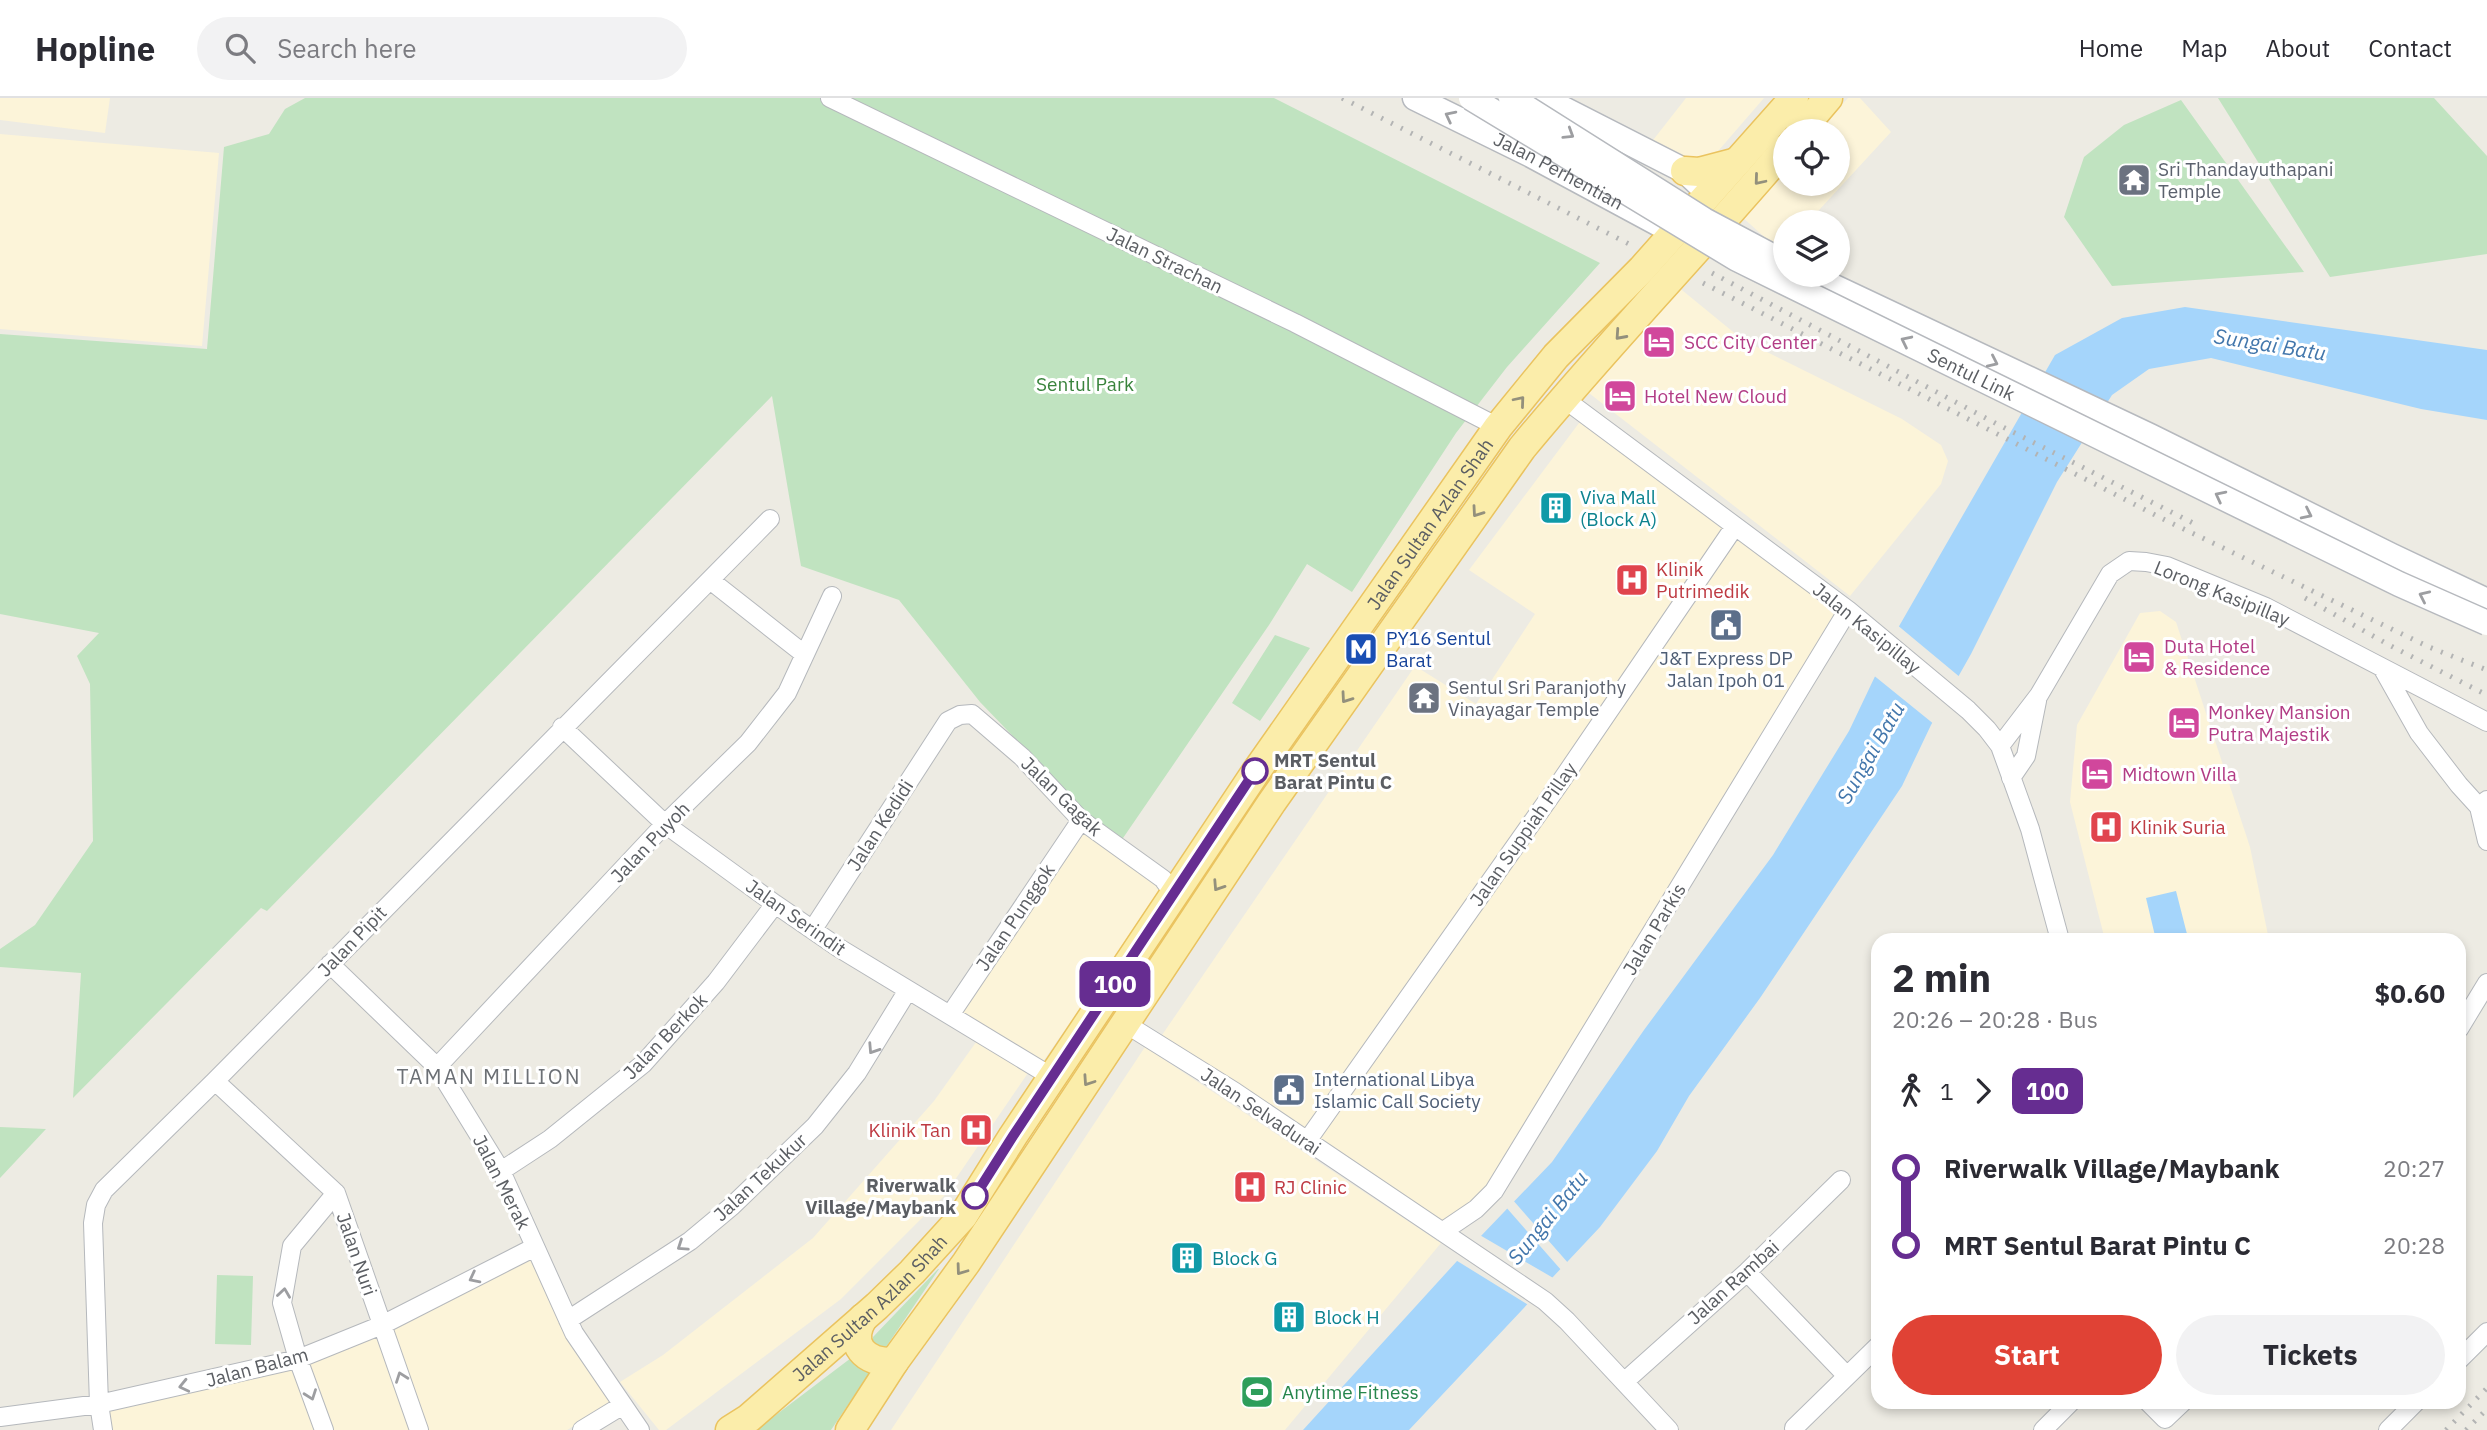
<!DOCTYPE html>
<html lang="en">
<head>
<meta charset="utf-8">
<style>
  :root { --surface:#fff; --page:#f2f2f3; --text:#2b2b33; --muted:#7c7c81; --line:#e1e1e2; --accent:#e04235 }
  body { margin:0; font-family:"IBM Plex Sans",sans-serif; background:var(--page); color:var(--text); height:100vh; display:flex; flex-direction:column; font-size:26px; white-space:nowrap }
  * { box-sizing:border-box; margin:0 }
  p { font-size:23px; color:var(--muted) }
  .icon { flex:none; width:38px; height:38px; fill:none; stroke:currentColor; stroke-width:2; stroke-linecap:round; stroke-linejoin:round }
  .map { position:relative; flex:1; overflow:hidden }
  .details { position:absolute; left:1871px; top:835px; width:595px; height:476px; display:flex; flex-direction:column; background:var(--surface); border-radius:21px; box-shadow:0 4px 10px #0003 }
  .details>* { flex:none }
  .badge { padding:0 14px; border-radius:10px; font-size:24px; line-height:46px }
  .buttons { position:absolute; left:1773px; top:21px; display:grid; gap:14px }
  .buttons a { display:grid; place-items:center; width:77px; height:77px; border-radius:50%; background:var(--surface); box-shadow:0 4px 10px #0003; font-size:35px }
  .map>.badge { position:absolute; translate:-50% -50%; box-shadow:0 0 0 4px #fff }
  .legs { display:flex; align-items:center; gap:10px; height:77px; padding:0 21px; font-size:23px }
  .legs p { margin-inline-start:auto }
  .head { display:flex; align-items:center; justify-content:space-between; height:119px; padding:0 21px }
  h1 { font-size:38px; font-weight:800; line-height:52px }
  .action { display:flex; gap:14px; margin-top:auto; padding:14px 21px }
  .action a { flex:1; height:80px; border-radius:42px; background:var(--accent); color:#fff; font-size:28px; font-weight:800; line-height:80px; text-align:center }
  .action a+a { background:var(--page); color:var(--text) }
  ul { padding:0 21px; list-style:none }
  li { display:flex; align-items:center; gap:24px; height:77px; font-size:26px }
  li i { display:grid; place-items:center; width:10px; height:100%; margin:0 9px; background:currentColor }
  li i::after { content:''; width:18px; height:18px; margin:-9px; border:5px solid; border-radius:50%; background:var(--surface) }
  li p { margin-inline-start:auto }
  li:first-child i { background:linear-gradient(#0000 50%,currentColor 0) }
  li:last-child i { background:linear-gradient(currentColor 50%,#0000 0) }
  header { display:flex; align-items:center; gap:42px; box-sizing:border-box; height:98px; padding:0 35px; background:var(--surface); border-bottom:2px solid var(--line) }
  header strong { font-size:33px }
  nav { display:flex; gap:38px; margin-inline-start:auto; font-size:24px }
  .search { width:490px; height:63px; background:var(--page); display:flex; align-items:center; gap:18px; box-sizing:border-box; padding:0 24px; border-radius:38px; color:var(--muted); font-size:26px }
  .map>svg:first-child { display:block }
  .commercial { fill:#fcf4d9 }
  .green { fill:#c0e3c0 }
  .water { fill:#a5d5fb }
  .pier { fill:#edebe3 }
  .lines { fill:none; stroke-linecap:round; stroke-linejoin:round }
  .street-casing { stroke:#b5b8bc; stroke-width:20 }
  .secondary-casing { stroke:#b6b9be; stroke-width:27 }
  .primary-casing { stroke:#eac35f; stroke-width:31 }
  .street { stroke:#fff; stroke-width:18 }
  .secondary { stroke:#fff; stroke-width:24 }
  .primary { stroke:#fbedaa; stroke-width:28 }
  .rail { stroke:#b3b4b4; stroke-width:5; stroke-dasharray:2 9; stroke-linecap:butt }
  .secondary-bridge-casing { stroke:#b6b9be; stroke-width:27; stroke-linecap:butt }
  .secondary-bridge { stroke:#fff; stroke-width:24 }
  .oneway { stroke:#9d9ea1 }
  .oneway2 { stroke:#93907c }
  .line-1-casing { stroke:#fff; stroke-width:16 }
  .line-1 { stroke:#662d91; stroke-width:10 }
  .stop-1-dot { fill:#fff; stroke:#662d91; stroke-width:3.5 }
  .labels { text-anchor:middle; stroke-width:6; stroke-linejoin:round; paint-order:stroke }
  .worship-label { font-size:19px; fill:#5b616d; stroke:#fff; text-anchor:start }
  .street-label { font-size:19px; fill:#5b5e63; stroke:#fff }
  .hotel-label { font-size:19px; fill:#b23c85; stroke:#fff; text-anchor:start }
  .park-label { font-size:19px; fill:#39833c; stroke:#fff }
  .culture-label { font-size:19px; fill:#0d838f; stroke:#fff; text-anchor:start }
  .health-label { font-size:19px; fill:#be3a42; stroke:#fff; text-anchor:start }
  .transit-label { font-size:19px; fill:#164399; stroke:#fff; text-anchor:start }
  .service-label { font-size:19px; fill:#4e5e75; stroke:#fff }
  .stop-label { font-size:19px; font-weight:bold; fill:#5b5e63; stroke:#fff; text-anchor:start }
  .leisure-label { font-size:19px; fill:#27864d; stroke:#fff; text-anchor:start }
  .water-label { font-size:21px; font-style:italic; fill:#4377ac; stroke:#fff }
  .neighbourhood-label { font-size:21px; letter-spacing:2px; fill:#6c7075; stroke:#fff }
</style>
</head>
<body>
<header>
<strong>Hopline</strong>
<div class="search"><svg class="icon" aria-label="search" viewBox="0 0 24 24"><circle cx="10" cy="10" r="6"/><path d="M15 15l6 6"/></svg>Search here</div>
<nav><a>Home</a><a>Map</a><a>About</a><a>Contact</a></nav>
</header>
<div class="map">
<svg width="2487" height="1332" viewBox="0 0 2487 1332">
  <rect width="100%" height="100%" fill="#edebe3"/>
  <path class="commercial" d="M0,0H110L105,35L0,22Z
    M1686,0H1764L1706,67H1694L1650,46Z
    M1848,0H1860L1891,34L1808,124H1785V150L1781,154L1741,118L1785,70V86H1838V33H1818Z
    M0,36L219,55L202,248L0,231Z
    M1677,188L1743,242L1902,321L1941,347L1948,363L1941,386L1850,498L1585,292Z
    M1582,321L1840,514L1488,1089L1470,1107L1441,1123L1160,940L1415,568L1476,606L1535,516L1469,472Z
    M2160,513L2176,524L2250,749L2269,842H2105L2070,704L2077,627L2140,515Z
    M1087,723L1159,776V796L1042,965L960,915Z
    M979,940L1030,972L944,1098L841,1201L666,1332H659L620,1284L663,1257L813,1140L934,1003Z
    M1145,949L1441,1145L1285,1332H891Z
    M530,1159L613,1305L567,1332H110L107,1314L310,1264Z"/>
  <path class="green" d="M305,0H1274L1600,165L1507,269L1456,335L1352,494L1307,466L1269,527L1121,743L1087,715L980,604L899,502L801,468L772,298L267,813L261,810L73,1000L81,875L0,869V851L35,827L93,743L90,586L77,558L99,535L0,516V236L207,251L224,49L269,36L285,11Z
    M2218,0H2434L2487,58V156L2330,179Z
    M2181,2L2304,174L2112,188L2064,119L2084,59L2124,27Z
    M1275,537L1310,550L1260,623L1232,605Z
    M0,1029L46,1031L0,1080Z
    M938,1171H939L886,1249H878L873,1244V1239Z
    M217,1177L253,1178L251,1247L215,1246Z
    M851,1260L869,1276L831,1332H756Z"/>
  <path class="water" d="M2185,209L2487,252V322L2421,311L2211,260L2149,271L2112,297L2057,384L1971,556L1931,627L1902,688L1760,900L1689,998L1657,1053L1600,1129L1409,1332H1303L1457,1163L1552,1064L1644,932L1773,757L1849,633L1898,530L2055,257L2122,220Z
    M2176,793L2187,836L2156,842L2146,800Z"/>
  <path class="pier" d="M1896,526L1961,580L1935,627L1872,576Z
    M1512,1101L1569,1166L1562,1173L1505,1108Z
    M1478,1136L1555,1181L1530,1208L1454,1161Z"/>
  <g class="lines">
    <defs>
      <path id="street" d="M830,0L1295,225L1498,329
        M1563,300L1848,512L1968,612L1987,631L2000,648L2030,731L2060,842
        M710,482L804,556
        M2383,571L2419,635L2459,687L2479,709
        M562,629L665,726L775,806L839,850L1052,979
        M2000,648L2039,597L2110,476L2129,463L2146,464L2167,468L2266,509L2487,624
        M2011,680L2026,658L2037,603
        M2487,702L2479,709L2487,743
        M813,831L948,623L960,617L972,616L1022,659L1081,722L1163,781L1173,795
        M330,866L437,969L501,1073L574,1235L640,1332
        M950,917L1081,722
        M1126,926L1235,994L1545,1203L1567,1223L1669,1332
        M2459,931L2487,885
        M437,969L665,726L748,645L787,595L832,498
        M215,983L336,1095L419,1332
        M1307,1043L1557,689L1735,428
        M501,1073L550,1041L643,966L716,884L775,806
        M1442,1134L1476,1111L1494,1093L1848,512
        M1747,1174L1847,1278
        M568,1222L690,1143L732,1108L815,1028L857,975L908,892
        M2459,1262L2487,1234
        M1624,1284L1747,1174L1841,1082
        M2148,1304L2165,1321L2183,1304
        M0,1319L99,1306L298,1261L382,1227L535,1149
        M1794,1330L1878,1248
        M103,1332L99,1306L93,1125L96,1107L104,1092L215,983L770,421
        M324,1332L298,1261L282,1205L292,1148L336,1095
        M582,1332L623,1307
        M2043,1332L2071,1304
        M2388,1332L2416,1304"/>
      <g id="secondary">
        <path id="s1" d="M1415,0L1531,57L1659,126"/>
        <path d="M1542,0L1685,73L1700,87"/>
        <path d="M1809,177L2150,338L2392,458L2487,503"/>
      </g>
      <g id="primary">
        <path d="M1800,33L1828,0"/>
        <path d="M1685,73L1699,74L1737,64"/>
        <path d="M863,1220C847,1247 865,1265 894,1264"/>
        <path id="s2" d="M730,1332L749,1320L877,1208L912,1174L963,1118L1013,1038L1255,675L1498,329L1556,258L1642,171L1794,0"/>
        <path d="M850,1332L894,1264L966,1165L1272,704L1522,350C1607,247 1699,152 1785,51"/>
      </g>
    </defs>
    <use href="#street" class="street-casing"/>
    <use href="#secondary" class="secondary-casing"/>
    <use href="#primary" class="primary-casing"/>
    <use href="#street" class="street"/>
    <use href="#secondary" class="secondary"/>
    <use href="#primary" class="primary"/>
    <path class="rail" d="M1342,0L1631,147
      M1712,175L1997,326L2195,426
      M1703,185L2163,421L2429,549L2487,572
      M2305,500L2391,548L2487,597
      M2446,1332L2487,1290
      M2466,1332L2487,1311"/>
    <defs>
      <g id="secondary-bridge">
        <path id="s3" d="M1471,0L1737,161L2399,486L2487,525"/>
        <path d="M1511,0L1704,122L1785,165"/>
      </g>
    </defs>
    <use href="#secondary-bridge" class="secondary-bridge-casing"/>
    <use href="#secondary-bridge" class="secondary-bridge"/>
  </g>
  <defs><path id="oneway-chevron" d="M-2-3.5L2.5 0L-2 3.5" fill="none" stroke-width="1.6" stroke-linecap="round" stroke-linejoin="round" transform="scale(1.75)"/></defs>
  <g class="oneway">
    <use href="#oneway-chevron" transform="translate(1450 18) rotate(-153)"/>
    <use href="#oneway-chevron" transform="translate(1569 36) rotate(32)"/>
    <use href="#oneway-chevron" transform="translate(1906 243) rotate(-154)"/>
    <use href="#oneway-chevron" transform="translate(1993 264) rotate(25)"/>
    <use href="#oneway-chevron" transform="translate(2220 398) rotate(-153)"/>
    <use href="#oneway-chevron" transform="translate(2307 416) rotate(26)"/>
    <use href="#oneway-chevron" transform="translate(2424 498) rotate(-155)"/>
    <use href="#oneway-chevron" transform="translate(873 951) rotate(123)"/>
    <use href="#oneway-chevron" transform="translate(682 1148) rotate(146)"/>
    <use href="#oneway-chevron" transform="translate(474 1180) rotate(153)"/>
    <use href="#oneway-chevron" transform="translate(284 1195) rotate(-82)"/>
    <use href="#oneway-chevron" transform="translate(401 1279) rotate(-110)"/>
    <use href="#oneway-chevron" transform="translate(184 1288) rotate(167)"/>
    <use href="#oneway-chevron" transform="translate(311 1297) rotate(70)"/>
  </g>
  <g class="oneway2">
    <use href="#oneway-chevron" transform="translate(1759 82) rotate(130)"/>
    <use href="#oneway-chevron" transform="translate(1620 237) rotate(132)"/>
    <use href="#oneway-chevron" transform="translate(1520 303) rotate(-50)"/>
    <use href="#oneway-chevron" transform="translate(1477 414) rotate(125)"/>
    <use href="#oneway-chevron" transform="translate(1346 600) rotate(125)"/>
    <use href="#oneway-chevron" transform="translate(1218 788) rotate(123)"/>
    <use href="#oneway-chevron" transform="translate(1088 983) rotate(124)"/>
    <use href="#oneway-chevron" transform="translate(961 1172) rotate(126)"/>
  </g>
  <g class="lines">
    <defs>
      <path id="line-1" d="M975,1098L1013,1038L1255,673"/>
    </defs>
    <use href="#line-1" class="line-1-casing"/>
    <use href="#line-1" class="line-1"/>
  </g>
  <defs>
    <symbol id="temple-square" viewBox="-11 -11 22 22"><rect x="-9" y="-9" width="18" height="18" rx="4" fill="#6b7280" stroke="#fff"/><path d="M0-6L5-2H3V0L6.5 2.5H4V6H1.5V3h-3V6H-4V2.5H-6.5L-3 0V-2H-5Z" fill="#fff"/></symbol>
    <symbol id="hotel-square" viewBox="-11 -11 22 22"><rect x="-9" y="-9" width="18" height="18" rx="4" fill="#d1479c" stroke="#fff"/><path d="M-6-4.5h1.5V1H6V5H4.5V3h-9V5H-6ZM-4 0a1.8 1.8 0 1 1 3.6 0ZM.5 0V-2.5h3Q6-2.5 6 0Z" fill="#fff"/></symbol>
    <symbol id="building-square" viewBox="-11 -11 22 22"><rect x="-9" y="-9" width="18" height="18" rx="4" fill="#0f9aa8" stroke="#fff"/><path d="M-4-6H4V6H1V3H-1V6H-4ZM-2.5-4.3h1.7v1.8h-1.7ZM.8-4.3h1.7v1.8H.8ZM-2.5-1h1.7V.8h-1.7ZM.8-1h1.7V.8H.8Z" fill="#fff"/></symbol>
    <symbol id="hospital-square" viewBox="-11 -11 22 22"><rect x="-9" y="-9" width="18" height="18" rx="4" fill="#e0444e" stroke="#fff"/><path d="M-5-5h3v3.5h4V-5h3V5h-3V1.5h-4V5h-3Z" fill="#fff"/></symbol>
    <symbol id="civic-square" viewBox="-11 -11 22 22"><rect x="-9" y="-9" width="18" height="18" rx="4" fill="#5c6f8a" stroke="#fff"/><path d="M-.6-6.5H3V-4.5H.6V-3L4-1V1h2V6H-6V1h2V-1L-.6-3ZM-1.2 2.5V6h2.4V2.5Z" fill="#fff"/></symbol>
    <symbol id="metro-square" viewBox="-11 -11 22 22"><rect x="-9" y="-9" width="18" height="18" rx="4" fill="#1a4fb4" stroke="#fff"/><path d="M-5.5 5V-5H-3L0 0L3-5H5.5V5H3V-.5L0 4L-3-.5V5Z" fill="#fff"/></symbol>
    <symbol id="stadium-square" viewBox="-11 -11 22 22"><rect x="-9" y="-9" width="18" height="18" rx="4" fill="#2e9e5b" stroke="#fff"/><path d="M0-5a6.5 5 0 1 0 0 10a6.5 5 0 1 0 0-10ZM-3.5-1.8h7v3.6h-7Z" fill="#fff"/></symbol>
  </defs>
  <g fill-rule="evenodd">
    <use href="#temple-square" x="2115" y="63" width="38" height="38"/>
    <use href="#hotel-square" x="1640" y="225" width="38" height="38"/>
    <use href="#hotel-square" x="1601" y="279" width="38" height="38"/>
    <use href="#building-square" x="1537" y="391" width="38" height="38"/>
    <use href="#hospital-square" x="1613" y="463" width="38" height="38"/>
    <use href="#civic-square" x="1707" y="508" width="38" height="38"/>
    <use href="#metro-square" x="1342" y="532" width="38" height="38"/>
    <use href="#hotel-square" x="2120" y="540" width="38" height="38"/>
    <use href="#temple-square" x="1405" y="581" width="38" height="38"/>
    <use href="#hotel-square" x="2165" y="606" width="38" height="38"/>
    <use href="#hotel-square" x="2078" y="657" width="38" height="38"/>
    <use href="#hospital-square" x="2087" y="710" width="38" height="38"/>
    <use href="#civic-square" x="1270" y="973" width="38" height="38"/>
    <use href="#hospital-square" x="957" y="1013" width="38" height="38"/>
    <use href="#hospital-square" x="1231" y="1070" width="38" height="38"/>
    <use href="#building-square" x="1168" y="1141" width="38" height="38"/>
    <use href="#building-square" x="1270" y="1200" width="38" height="38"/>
    <use href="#stadium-square" x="1238" y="1275" width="38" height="38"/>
  </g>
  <g class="stop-1-dot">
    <circle cx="1255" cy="673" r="12"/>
    <circle cx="975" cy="1098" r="12"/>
  </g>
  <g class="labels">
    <g class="worship-label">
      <text x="2158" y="78">Sri Thandayuthapani<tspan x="2158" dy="22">Temple</tspan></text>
      <text x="1448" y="596">Sentul Sri Paranjothy<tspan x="1448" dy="22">Vinayagar Temple</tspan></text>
    </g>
    <g class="street-label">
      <text dy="7" stroke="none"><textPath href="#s1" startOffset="161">Jalan Perhentian</textPath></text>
      <text transform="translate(1165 162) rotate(26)" y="7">Jalan Strachan</text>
      <text dy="7" stroke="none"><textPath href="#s3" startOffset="572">Sentul Link</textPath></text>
      <text dy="7" stroke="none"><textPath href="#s2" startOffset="1152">Jalan Sultan Azlan Shah</textPath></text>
      <text transform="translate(2222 495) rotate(22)" y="7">Lorong Kasipillay</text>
      <text transform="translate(1867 530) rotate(39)" y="7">Jalan Kasipillay</text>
      <text transform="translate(1062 698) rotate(44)" y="7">Jalan Gagak</text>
      <text transform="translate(880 727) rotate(-57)" y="7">Jalan Kedidi</text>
      <text transform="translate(1523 736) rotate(-55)" y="7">Jalan Suppiah Pillay</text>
      <text transform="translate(650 744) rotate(-46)" y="7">Jalan Puyoh</text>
      <text transform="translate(796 819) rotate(35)" y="7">Jalan Serindit</text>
      <text transform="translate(1015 819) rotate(-56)" y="7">Jalan Punggok</text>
      <text transform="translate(1654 831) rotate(-59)" y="7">Jalan Parkis</text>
      <text transform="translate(352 843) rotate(-46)" y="7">Jalan Pipit</text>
      <text transform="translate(665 938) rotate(-46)" y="7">Jalan Berkok</text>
      <text transform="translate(1261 1013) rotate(34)" y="7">Jalan Selvadurai</text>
      <text transform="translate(760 1079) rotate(-43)" y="7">Jalan Tekukur</text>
      <text transform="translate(502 1084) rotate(63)" y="7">Jalan Merak</text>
      <text transform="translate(357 1156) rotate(71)" y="7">Jalan Nuri</text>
      <text transform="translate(1733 1184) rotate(-42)" y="7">Jalan Rambai</text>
      <text dy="7" stroke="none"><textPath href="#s2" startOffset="186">Jalan Sultan Azlan Shah</textPath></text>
      <text transform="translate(257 1269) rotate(-15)" y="7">Jalan Balam</text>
    </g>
    <g class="hotel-label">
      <text x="1684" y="251">SCC City Center</text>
      <text x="1644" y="305">Hotel New Cloud</text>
      <text x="2164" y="555">Duta Hotel<tspan x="2164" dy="22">&amp; Residence</tspan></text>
      <text x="2208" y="621">Monkey Mansion<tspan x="2208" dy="22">Putra Majestik</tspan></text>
      <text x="2122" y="683">Midtown Villa</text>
    </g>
    <g class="park-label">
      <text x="1085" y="293">Sentul Park</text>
    </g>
    <g class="culture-label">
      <text x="1580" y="406">Viva Mall<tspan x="1580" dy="22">(Block A)</tspan></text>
      <text x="1212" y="1167">Block G</text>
      <text x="1314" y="1226">Block H</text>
    </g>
    <g class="health-label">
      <text x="1656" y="478">Klinik<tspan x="1656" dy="22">Putrimedik</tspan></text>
      <text x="2130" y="736">Klinik Suria</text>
      <text x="951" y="1039" text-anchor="end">Klinik Tan</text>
      <text x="1274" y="1096">RJ Clinic</text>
    </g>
    <g class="transit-label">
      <text x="1386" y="547">PY16 Sentul<tspan x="1386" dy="22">Barat</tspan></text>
    </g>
    <g class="service-label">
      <text x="1726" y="567">J&amp;T Express DP<tspan x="1726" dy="22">Jalan Ipoh 01</tspan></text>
      <text x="1314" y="988" text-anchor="start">International Libya<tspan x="1314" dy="22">Islamic Call Society</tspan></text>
    </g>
    <g class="stop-label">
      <text x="1274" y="669">MRT Sentul<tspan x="1274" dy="22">Barat Pintu C</tspan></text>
      <text x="956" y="1094" text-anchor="end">Riverwalk<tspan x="956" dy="22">Village/Maybank</tspan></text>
    </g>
    <g class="leisure-label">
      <text x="1282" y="1301">Anytime Fitness</text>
    </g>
    <g class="water-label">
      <text transform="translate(2270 247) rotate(9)" y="7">Sungai Batu</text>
      <text transform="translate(1871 655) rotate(-60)" y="7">Sungai Batu</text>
      <text transform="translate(1548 1120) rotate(-51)" y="7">Sungai Batu</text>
    </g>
    <g class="neighbourhood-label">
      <text x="489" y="986">TAMAN MILLION</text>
    </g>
  </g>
</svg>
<div class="buttons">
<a><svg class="icon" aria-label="locate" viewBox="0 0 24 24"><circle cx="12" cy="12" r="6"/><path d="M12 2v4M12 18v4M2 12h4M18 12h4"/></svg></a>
<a><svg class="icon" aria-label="layers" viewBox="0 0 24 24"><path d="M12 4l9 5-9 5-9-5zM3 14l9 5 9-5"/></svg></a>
</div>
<b class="badge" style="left:1115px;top:886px;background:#662d91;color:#fff">100</b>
<section class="details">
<div class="head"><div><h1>2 min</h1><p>20:26 – 20:28 · Bus</p></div><b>$0.60</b></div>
<div class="legs"><svg class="icon" aria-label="walk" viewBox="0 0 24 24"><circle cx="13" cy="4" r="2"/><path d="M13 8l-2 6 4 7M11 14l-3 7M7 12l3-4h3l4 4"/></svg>1<svg class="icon" aria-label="forward" viewBox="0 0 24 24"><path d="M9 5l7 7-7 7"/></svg><b class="badge" style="background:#662d91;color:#fff">100</b></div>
<ul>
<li><i style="color:#662d91"></i><b>Riverwalk Village/Maybank</b><p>20:27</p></li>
<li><i style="color:#662d91"></i><b>MRT Sentul Barat Pintu C</b><p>20:28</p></li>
</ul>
<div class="action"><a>Start</a><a>Tickets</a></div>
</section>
</div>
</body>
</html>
